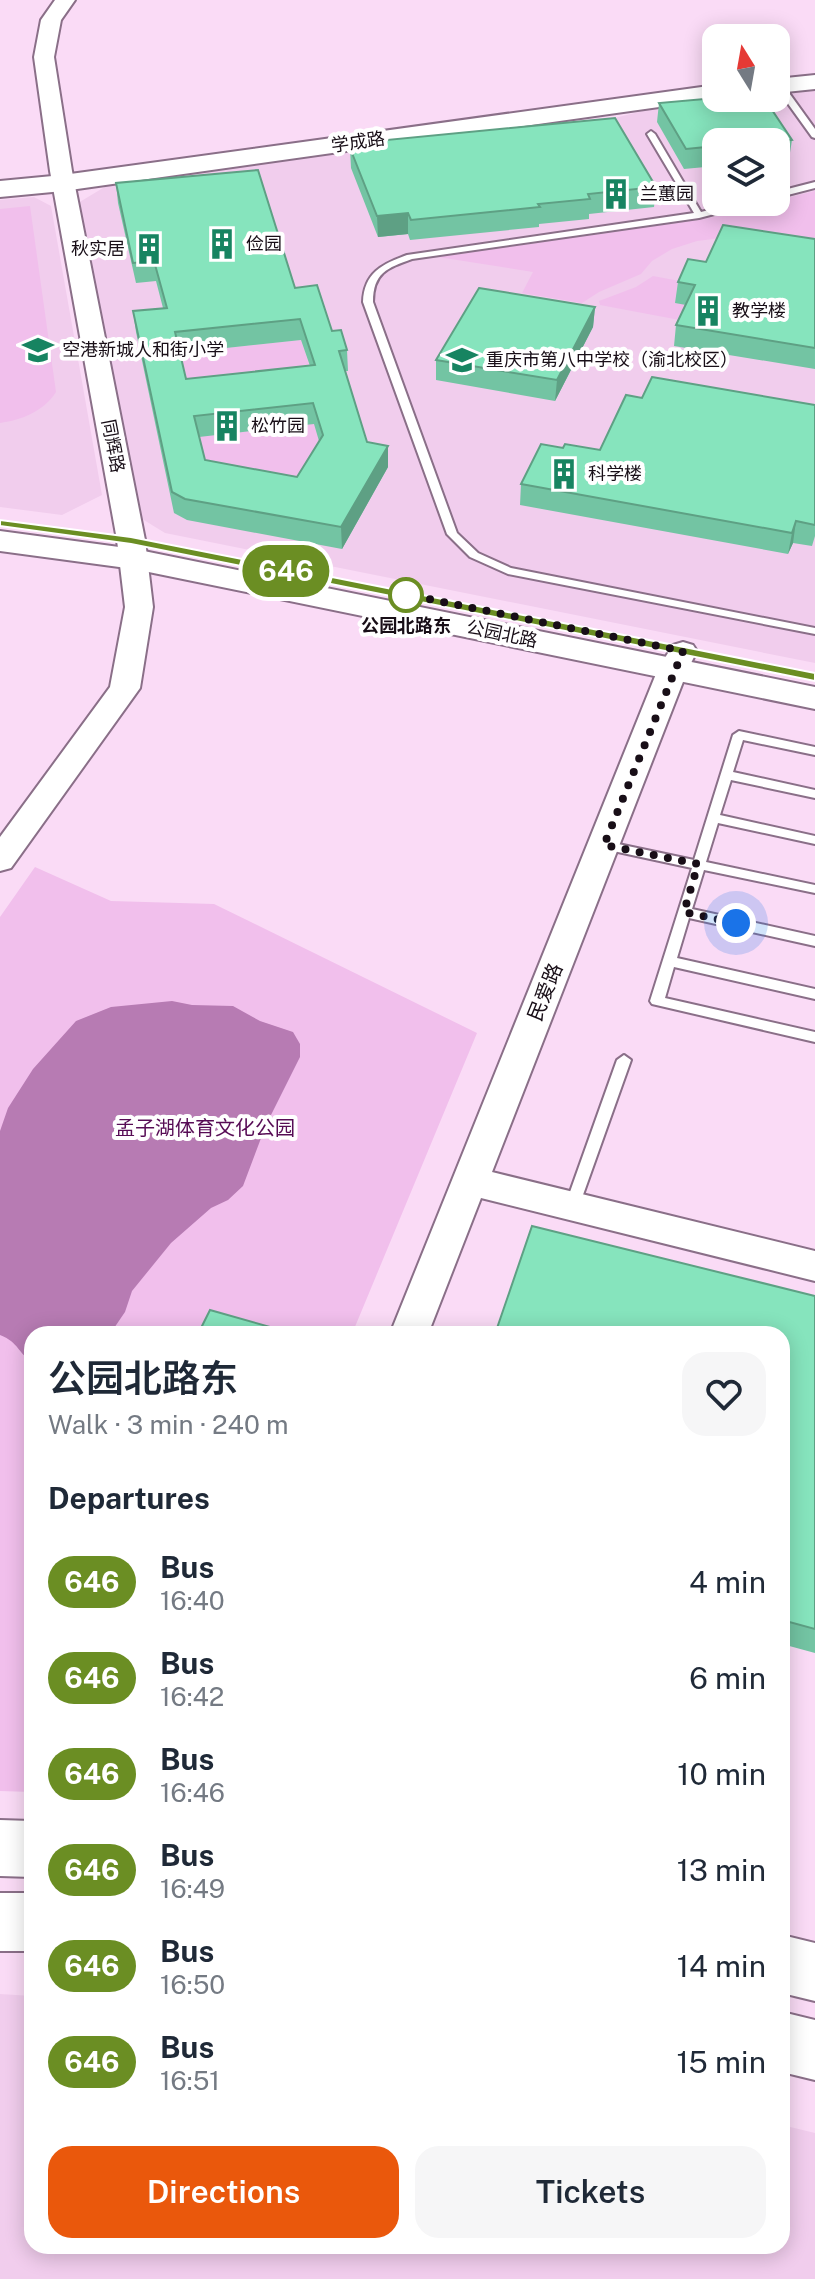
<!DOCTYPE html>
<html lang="en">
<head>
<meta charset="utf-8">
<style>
  :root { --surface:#fff; --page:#f6f6f7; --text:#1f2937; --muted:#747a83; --accent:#ea580c }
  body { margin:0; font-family:"Public Sans","Noto Sans SC",sans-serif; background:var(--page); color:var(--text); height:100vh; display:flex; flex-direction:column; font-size:30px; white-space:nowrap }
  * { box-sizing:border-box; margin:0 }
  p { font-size:26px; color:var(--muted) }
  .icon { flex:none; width:44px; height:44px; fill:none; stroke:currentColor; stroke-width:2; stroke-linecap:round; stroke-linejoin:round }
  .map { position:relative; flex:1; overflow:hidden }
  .details { position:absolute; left:24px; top:1326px; width:766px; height:928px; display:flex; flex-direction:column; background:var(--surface); border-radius:24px; box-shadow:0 4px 20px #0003 }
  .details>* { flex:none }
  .badge { padding:0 16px; border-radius:26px; font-size:28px; line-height:52px }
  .needle { width:52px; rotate:349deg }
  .buttons { position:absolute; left:702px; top:24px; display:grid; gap:16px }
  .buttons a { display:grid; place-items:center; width:88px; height:88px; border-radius:16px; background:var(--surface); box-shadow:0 4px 20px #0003; font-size:40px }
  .you { position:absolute; width:40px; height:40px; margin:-20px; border:6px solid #fff; border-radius:50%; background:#1a73e8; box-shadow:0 0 0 12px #1a73e833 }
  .map>.badge { position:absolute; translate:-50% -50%; box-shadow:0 0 0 4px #fff }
  h2 { padding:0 24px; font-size:30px; line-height:72px }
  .round { display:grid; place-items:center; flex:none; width:84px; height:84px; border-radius:24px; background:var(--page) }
  .headline { display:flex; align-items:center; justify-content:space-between; height:136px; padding:0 24px }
  h1 { font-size:38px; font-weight:600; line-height:60px }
  .action { display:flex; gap:16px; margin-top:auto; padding:16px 24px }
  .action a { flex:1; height:92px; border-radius:24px; background:var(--accent); color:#fff; font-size:32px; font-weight:600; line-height:92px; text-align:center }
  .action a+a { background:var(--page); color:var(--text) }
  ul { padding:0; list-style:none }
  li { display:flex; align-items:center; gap:24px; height:96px; padding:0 24px }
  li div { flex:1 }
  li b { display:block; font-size:30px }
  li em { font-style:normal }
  li .badge { min-width:88px; font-weight:700; text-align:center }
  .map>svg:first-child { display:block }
  .built { fill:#f1cded; fill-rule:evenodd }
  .green { fill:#f1bfec }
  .water { fill:#b77bb3 }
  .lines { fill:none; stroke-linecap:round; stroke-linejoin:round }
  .service-casing { stroke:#8a6f88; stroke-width:4 }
  .tertiary-casing { stroke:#8a6f88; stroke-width:4 }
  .secondary-casing { stroke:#8a6f88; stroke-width:4 }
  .primary-casing { stroke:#8a6f88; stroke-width:4 }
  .service { fill:#fff; fill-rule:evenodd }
  .tertiary { fill:#fff; fill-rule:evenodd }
  .secondary { fill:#fff; fill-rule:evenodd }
  .primary { fill:#fff; fill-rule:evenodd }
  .wall { fill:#73c4a3; fill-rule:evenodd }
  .shaded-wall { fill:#5ea084 }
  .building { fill:#86e4bd; stroke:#5ea084; stroke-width:2; fill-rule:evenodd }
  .line { fill:#6b8e23; stroke:#fff; stroke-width:2 }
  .walk { stroke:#180e17; stroke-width:8; stroke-dasharray:0 14.4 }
  .stop-dot { fill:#fff; stroke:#6b8e23; stroke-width:4 }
  .labels { text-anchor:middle; stroke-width:8; stroke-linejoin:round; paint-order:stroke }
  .far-street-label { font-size:18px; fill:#180e17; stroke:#fff }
  .far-poi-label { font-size:18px; fill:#180e17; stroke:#fff; text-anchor:start }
  .far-stop-label { font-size:18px; font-weight:bold; fill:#180e17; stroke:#fff }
  .street-label { font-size:20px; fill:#180e17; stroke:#fff }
  .park-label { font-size:20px; fill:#570c55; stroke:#fff }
</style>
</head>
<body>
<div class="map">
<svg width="815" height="2279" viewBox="0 0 815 2279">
  <rect width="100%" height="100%" fill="#fadbf6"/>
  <path class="built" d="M815,88V663L165,533L139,517L78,203L108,185L420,141L606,120L672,104L716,98H776V91ZM716,142H776V202H716Z
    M34,197L51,206L102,495L62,515L0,507V200Z
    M0,1994L32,1996V2246H782V2125L815,2133V2279H0Z"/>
  <path class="green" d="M815,191V244L729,237L697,241L672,249L652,261L641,274L599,292L582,303L522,293L533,272L438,257L705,219Z
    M30,206L56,392C44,411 22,420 0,423V209Z
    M653,276L685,282L692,306L685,321L600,305L599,301L636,287Z
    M301,340L316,386L188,400L177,353Z
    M320,423L323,456L289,513L207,481L196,437Z
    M35,867L111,901L214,904L477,1033L352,1334H32V1792L0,1791V917Z"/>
  <path class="water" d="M172,1001L192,1005L233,1006L260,1021L293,1032L300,1044V1057L266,1125L243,1186L228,1200L211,1208L171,1243L132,1291L125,1312L110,1334H32V1361C17,1353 20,1343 0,1335V1131L8,1108L33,1069L76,1021L111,1007Z"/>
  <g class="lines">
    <defs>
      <path id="service" d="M776,79H779L815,129V138L812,137L776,87Z
        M651,131L655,134L701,212L740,202H754L753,204L699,218L412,259C387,268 373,273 373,302L457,533L478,553L511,568L815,628V634L508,574L470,557L447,534L363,302C364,273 382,264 407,255L694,213L647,134Z
        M815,182V188L776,198V192Z
        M739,731L815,747V755L743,740L733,772L815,790V798L731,780L720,815L815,836V844L718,823L706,862L815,885V893L704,870L692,909L815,936V946L689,918L677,958L815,989V999L674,967L665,998L815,1032V1042L652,1004L650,1001L692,868L604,849L598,845L604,841L694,860L733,735Z
        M624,1055L631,1060L579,1206L577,1210H567L565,1206L617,1060Z"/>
      <path id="tertiary" d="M55,0H75L61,20L54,57L72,171L145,540L153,607L140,688L11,868L0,871V837L110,687L125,607L117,540L50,171L34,57L41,20Z
        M683,642L693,645L697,651L688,669L492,1172L815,1251V1281L481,1198L428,1334H390L658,669L673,645Z"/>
      <path id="secondary" d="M815,75V89L776,93V79Z
        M716,85V98H721L716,99L63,191L0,197V181L63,175Z
        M0,531L134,549L815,687V709L134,569L0,551Z"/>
      <path id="primary" d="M0,1820L32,1821V1877L0,1876Z
        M0,1893H32V1951H0Z
        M782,1935L815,1943V2001L782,1993Z
        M782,2012L815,2020V2080L782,2072Z"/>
    </defs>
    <use href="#service" class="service-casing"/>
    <use href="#tertiary" class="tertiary-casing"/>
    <use href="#secondary" class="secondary-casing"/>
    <use href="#primary" class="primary-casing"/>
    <use href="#service" class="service"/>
    <use href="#tertiary" class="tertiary"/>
    <use href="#secondary" class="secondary"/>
    <use href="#primary" class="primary"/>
  </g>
  <path class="wall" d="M659,103L792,140L789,159L776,161V142H716V166L684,169L657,122Z
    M376,141L656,187L654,207L589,214V219L539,224V227L410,240L408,234L378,237L351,168L350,148L376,146Z
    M116,183L295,288L347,350L348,371H345L367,442L388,446V467L342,549L187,520L174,513L136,332L133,311L163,308L156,281L136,283L118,203ZM301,340L310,366L186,379L180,353ZM314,424L319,441L297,477L205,460L199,437Z
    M815,239V369L674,346L676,325L686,305L675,303L678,282L706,262Z
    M595,307L593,327L555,401L436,380V360Z
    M642,398L815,405V536L812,546L793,543L788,554L520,505L521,484L563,448L600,450Z
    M815,1296V1653L782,1644V1334Z"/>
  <path class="shaded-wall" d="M408,213V234L378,237L377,216Z
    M595,307L593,327L555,401L557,380Z
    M388,446V467L342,549L341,527Z
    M796,521L793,543L788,554L792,533Z"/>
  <path class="building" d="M716,98H764L792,140L765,142H716V146L686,149L659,103Z
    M615,118L656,187L588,194L590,199L538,204L540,207L411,220L408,213L377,216L350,148L378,146L376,141Z
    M258,170L295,288L317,285L332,331L341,330L347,350L339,351L367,442L388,446L341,527L185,499L172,492L133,311L167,308L154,261L133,263L116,183ZM300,319L315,365L186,379L175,332ZM313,403L323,435L297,477L205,460L194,416Z
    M723,225L815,239V348L676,325L695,285L678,282L688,259L706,262Z
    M479,288L595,307L557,380L436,360Z
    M652,377L815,405V525L796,521L792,533L521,484L541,444L563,448L565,444L600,450L626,395L642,398Z
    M532,1226L815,1296V1629L782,1620V1334H495Z
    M210,1310L295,1334H198Z"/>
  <path class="line" d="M0,520L131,537L815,673V681L131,544L0,526Z"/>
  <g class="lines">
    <path class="walk" d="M406,595L404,594L683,651L604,845L698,864L684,912L736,923"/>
  </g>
  <defs>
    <symbol id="building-bare" viewBox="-9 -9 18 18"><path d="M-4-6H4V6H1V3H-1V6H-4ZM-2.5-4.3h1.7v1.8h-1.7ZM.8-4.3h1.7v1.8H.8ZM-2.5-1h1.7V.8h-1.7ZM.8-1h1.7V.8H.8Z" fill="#178461" stroke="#fff" stroke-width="2.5" paint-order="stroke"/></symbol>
    <symbol id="school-bare" viewBox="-9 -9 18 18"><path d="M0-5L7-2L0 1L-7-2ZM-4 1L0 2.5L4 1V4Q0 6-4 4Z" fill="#178461" stroke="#fff" stroke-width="2.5" paint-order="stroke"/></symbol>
  </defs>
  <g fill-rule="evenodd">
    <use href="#building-bare" x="594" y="172" width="44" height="44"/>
    <use href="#building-bare" x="200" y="222" width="44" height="44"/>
    <use href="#building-bare" x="127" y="227" width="44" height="44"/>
    <use href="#building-bare" x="686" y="289" width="44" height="44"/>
    <use href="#school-bare" x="16" y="328" width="44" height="44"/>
    <use href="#school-bare" x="440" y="338" width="44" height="44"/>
    <use href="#building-bare" x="205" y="404" width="44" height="44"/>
    <use href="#building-bare" x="542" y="452" width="44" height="44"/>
  </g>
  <circle class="stop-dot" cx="406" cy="595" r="16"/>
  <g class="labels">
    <g class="far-street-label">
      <text transform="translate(358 142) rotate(-8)" y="6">学成路</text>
      <text transform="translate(113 446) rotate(79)" y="6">同辉路</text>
      <text transform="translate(502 634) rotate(12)" y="6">公园北路</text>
    </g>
    <g class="far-poi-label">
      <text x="640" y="200">兰蕙园</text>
      <text x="246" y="250">俭园</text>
      <text x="125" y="255" text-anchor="end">秋实居</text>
      <text x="732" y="317">教学楼</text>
      <text x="62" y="356">空港新城人和街小学</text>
      <text x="486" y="366">重庆市第八中学校（渝北校区）</text>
      <text x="251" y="432">松竹园</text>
      <text x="588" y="480">科学楼</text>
    </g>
    <g class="far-stop-label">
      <text x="406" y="632">公园北路东</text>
    </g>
    <g class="street-label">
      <text transform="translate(545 992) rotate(-68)" y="7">民爱路</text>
    </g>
    <g class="park-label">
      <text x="205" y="1135">孟子湖体育文化公园</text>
    </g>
  </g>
</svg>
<div class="buttons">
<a><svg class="needle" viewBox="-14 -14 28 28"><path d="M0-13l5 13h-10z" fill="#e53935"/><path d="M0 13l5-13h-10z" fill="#747a83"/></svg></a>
<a><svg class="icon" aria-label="layers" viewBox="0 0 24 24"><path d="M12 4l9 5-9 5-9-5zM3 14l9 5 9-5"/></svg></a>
</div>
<div class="you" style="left:736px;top:923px"></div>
<b class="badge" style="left:286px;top:571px;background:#6b8e23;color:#fff">646</b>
<section class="details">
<div class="headline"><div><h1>公园北路东</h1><p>Walk · 3 min · 240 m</p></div><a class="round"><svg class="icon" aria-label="heart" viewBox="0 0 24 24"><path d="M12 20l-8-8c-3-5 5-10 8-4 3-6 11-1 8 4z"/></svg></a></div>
<h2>Departures</h2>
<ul>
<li><span class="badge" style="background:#6b8e23;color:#fff">646</span><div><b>Bus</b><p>16:40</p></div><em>4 min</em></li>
<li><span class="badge" style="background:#6b8e23;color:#fff">646</span><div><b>Bus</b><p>16:42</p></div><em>6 min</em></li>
<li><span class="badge" style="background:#6b8e23;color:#fff">646</span><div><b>Bus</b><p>16:46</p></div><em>10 min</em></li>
<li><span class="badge" style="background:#6b8e23;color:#fff">646</span><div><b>Bus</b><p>16:49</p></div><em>13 min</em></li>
<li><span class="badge" style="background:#6b8e23;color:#fff">646</span><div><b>Bus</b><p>16:50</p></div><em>14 min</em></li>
<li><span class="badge" style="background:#6b8e23;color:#fff">646</span><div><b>Bus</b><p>16:51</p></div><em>15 min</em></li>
</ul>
<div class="action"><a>Directions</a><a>Tickets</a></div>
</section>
</div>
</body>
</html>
